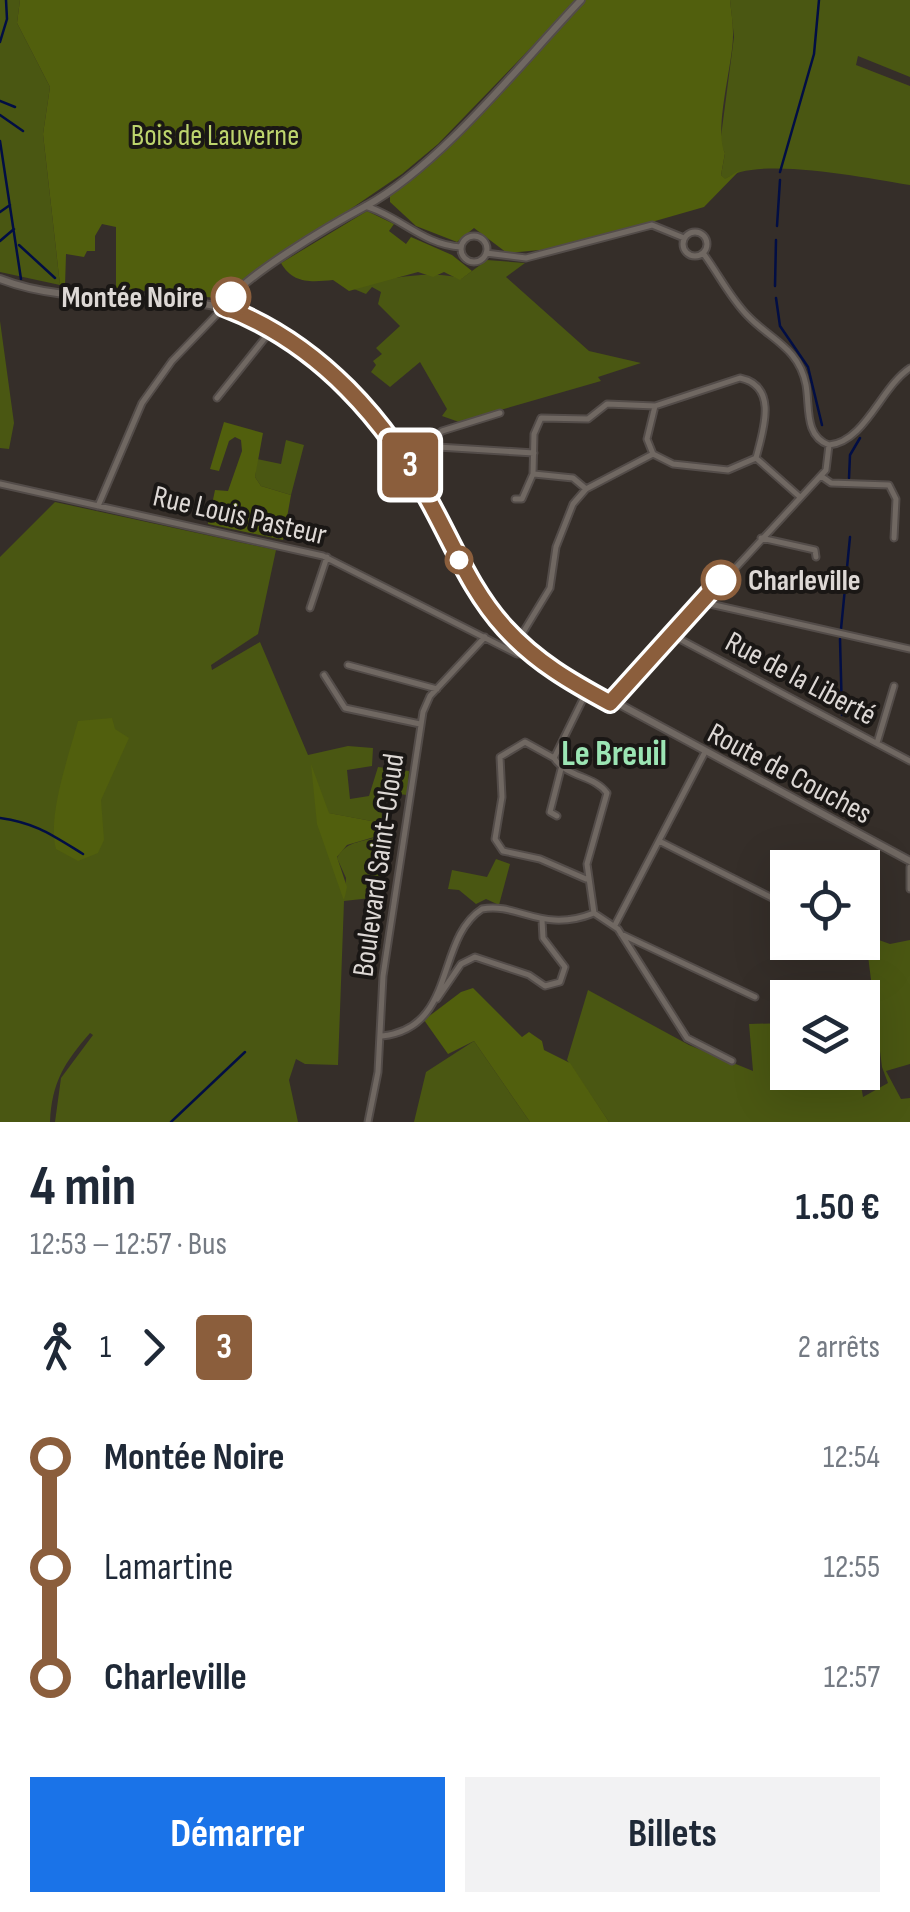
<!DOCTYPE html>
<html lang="fr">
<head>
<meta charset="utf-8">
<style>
  :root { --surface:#fff; --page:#f2f2f3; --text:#1f2937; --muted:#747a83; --accent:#1a73e8 }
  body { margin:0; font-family:"Sofia Sans Condensed",sans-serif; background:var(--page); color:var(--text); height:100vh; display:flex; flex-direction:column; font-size:38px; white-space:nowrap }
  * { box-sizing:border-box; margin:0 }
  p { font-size:32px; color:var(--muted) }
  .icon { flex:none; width:55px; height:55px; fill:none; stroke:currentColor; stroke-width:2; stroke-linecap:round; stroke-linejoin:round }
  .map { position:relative; height:1122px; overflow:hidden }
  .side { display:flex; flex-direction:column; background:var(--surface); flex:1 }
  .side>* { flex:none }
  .badge { padding:0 20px; border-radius:8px; font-size:35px; line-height:65px }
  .tools { position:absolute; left:770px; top:850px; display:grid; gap:20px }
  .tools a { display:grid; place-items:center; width:110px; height:110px; border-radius:0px; background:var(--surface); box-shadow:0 10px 40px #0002; font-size:50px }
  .map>.badge { position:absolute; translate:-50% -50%; box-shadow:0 0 0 5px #fff }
  .legs { display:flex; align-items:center; gap:15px; height:110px; padding:0 30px; font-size:32px }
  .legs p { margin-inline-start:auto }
  .summary { display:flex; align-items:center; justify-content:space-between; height:170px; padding:0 30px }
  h1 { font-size:55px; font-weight:700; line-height:75px }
  .action { display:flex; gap:20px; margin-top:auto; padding:20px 30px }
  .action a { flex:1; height:115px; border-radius:0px; background:var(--accent); color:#fff; font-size:40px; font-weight:700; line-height:115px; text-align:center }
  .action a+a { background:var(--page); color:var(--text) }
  ul { padding:0 30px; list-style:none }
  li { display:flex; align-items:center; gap:35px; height:110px; font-size:38px }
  li i { display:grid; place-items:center; width:15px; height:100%; margin:0 12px; background:currentColor }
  li i::after { content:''; width:25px; height:25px; margin:-12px; border:8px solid; border-radius:50%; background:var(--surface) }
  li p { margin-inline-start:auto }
  li:first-child i { background:linear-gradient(#0000 50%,currentColor 0) }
  li:last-child i { background:linear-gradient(currentColor 50%,#0000 0) }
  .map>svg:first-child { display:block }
  .green { fill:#4a5712 }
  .forest { fill:#515f0d }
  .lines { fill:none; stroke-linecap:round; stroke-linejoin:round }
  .stream { stroke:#020e44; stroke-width:2.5 }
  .street-casing { stroke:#534c49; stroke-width:9 }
  .secondary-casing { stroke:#534c49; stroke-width:10 }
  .street { stroke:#706862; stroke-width:5 }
  .secondary { stroke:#706862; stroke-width:6 }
  .line-1-casing { stroke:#fff; stroke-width:22 }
  .line-1 { stroke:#8b5e3c; stroke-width:15 }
  .stop-1-dot { fill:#fff; stroke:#8b5e3c; stroke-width:5 }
  .labels { text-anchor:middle; stroke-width:8; stroke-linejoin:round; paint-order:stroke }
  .park-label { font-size:30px; fill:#bdd46d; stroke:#1a1715 }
  .stop-label { font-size:30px; font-weight:bold; fill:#ddd8d5; stroke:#1a1715; text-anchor:end }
  .street-label { font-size:30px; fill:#ddd8d5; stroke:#1a1715 }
  .quarter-label { font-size:35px; font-weight:bold; fill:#9ce5b4; stroke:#1a1715 }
</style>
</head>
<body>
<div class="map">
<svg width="910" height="1122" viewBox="0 0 910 1122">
  <rect width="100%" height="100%" fill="#352e29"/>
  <path class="green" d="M0,0H20L17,23L50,87L43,134L60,285L0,272Z
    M730,0H910V77L858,56L856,65L910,86V185C872,179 751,154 725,180L721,175L725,153L720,144L734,37Z
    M487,260L525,263L506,277L589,351L641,363L598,377L601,381L459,422L442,416L447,409L420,362L390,387L371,372L376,365L373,361L382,354L376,348L400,326L378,304L381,292L372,287L366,294L354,289C378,278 437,269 461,279Z
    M0,321L14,423L9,449L0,448Z
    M286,440L304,445L291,495L261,486L255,477L257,459L281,464Z
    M55,502L276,550L258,634L211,665L212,670L260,642L308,755L348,746L373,748L372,766L347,770L350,799L369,796L378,767L409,771L407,795L381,792L382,823L328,813L312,769L344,900L346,878L337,858C347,839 365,843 381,835L380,897L344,901L338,1065L305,1064L296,1059L289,1080L298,1122H55L61,1078L93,1035L90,1033C64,1063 52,1082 50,1122H0V557Z
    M496,859L510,864L499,905L486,899L476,904L459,890L448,889L452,870L487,877Z
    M876,939L890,944L910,940V1064L886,1071L901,1099L910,1098V1122H609L567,1060L588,990L689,1045L753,1071L749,1024L787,1023L788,1072L832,1073L834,1077L859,1073L863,1097L888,1083L882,1067L866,940Z
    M474,1041L530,1122H414L426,1072Z"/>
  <path class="forest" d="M20,0H577L438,144L402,174L242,283L217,298L116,288V227L102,224L95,236V251H87L84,257L66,254L65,286L60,285L43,134L50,87L17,23Z
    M585,0H730C731,11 733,22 733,33C734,61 713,130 725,153L721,175L725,179L740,170L704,207L561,248L507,253L474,228L457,242L416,226L390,202V193L511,79Z
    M367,211L394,224L389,231L406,244L411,237L452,255L472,271L460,280L444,272L433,277L418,272L349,291L333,280C311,282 293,284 281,263Z
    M224,422L263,433L255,477L261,486L291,495L283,540L208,524L215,490L228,491L242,451L241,440L235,437L229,441L219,471L210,469Z
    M112,718L115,729L129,738L101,800L104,840L98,853L78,861L56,849C47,815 69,756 78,721Z
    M311,764L329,813L382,823L381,835L347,845L337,857L347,887L344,901L317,824Z
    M473,988L522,1037L529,1032L542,1041L544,1050L570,1063L609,1122H530L474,1041L448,1054L424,1020L461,992Z"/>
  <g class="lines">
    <path class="stream" d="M0,42L7,19L6,0
      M0,101L15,107
      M0,115L23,131
      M0,141L21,279
      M780,172L814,54L819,0
      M0,212L10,205
      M777,226L780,180
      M0,241L14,229
      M19,245L55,278
      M775,286L776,240
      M776,298L780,326L808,367L822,425
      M849,478L850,455L860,438
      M841,629L850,537
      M840,639L842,715
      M0,818C36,823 52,835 83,854
      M171,1122L245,1052"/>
    <defs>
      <path id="street" d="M365,206C400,216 423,245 461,247
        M683 244a12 12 0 1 1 24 0a12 12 0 1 1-24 0Z
        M461 249a13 13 0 1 1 26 0a13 13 0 1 1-26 0Z
        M486,253L526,258L652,225L684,238
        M703,253C718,273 730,298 748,316C771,340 799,348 806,385C810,407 804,436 829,445
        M217,398L273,328
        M829,445C865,442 881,387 910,368
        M435,449L436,436L442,431L500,413
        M653,454L647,439L655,406
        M534,474L573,478L586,489
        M821,476L831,483L889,485L896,499L894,538
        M0,484L323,556L517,654H532
        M423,488L432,452L438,447L534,453
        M515,499H522L533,474L534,434L541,418L588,419L607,404L655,406L740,378C779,386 763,431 756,458L800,497
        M98,506L142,403L172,361L223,308
        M761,538L815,550L816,557
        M701,602L910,649
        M310,608L327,557
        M672,635L910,761
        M519,639L550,588L556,547L573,504L586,489L653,454L673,464L728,470L756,458
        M348,665L437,689
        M324,675L345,708L420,724
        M611,703L826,470L829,445
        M877,743L894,686
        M554,758C567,778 594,775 607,793L587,864L594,913L618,929L687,1038L732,1061
        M557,816L550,812L561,769
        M659,841L788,906
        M910,867V889
        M586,879L540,859L503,851L495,839L502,797L500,757L525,742L554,758L587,691
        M615,925L704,754
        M621,934L755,997
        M437,999L461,964L475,957L529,975L545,986L560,982L565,967L543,938L542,920
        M382,1036C457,1028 435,939 482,909C518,902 542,934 594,913
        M368,1122L378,1072L383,976L423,712L430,696L485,637"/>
      <path id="secondary" d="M0,279C81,311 173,283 254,319C305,342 376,406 404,455C448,529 475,604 541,662L910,861
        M224,307C237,279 336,222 366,206C442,164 520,64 581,0"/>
    </defs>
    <use href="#street" class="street-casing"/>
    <use href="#secondary" class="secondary-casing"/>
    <use href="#street" class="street"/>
    <use href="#secondary" class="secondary"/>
  </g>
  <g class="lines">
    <defs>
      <path id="line-1" d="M231,297L224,307C319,343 388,421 434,510C456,551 473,593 505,628C536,662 571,682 610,703L721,580"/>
    </defs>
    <use href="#line-1" class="line-1-casing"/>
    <use href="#line-1" class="line-1"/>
  </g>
  <g class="stop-1-dot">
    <circle cx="231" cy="297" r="18"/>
    <circle cx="459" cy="560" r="12"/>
    <circle cx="721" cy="580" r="18"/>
  </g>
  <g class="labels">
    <g class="park-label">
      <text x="215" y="145">Bois de Lauverne</text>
    </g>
    <g class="stop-label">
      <text x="204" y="307">Montée Noire</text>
      <text x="748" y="590" text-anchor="start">Charleville</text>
    </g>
    <g class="street-label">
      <text transform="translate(240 515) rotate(13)" y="10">Rue Louis Pasteur</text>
      <text transform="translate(801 678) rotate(28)" y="10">Rue de la Liberté</text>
      <text transform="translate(790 773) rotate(28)" y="10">Route de Couches</text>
      <text transform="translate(378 865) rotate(-82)" y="10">Boulevard Saint-Cloud</text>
    </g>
    <g class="quarter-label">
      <text x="614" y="765">Le Breuil</text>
    </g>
  </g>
</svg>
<div class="tools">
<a><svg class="icon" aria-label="locate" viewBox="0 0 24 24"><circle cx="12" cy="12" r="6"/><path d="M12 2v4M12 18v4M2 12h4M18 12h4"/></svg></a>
<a><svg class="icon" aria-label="layers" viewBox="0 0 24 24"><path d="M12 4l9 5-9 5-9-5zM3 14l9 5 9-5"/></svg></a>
</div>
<b class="badge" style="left:410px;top:465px;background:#8b5e3c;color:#fff">3</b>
</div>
<section class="side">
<div class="summary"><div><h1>4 min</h1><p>12:53 – 12:57 · Bus</p></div><b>1.50 €</b></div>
<div class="legs"><svg class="icon" aria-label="walk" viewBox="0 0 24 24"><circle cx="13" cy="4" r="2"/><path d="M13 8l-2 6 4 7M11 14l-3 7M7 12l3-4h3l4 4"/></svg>1<svg class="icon" aria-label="forward" viewBox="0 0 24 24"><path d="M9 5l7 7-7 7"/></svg><b class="badge" style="background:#8b5e3c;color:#fff">3</b><p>2 arrêts</p></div>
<ul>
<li><i style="color:#8b5e3c"></i><b>Montée Noire</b><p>12:54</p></li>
<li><i style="color:#8b5e3c"></i><span>Lamartine</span><p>12:55</p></li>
<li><i style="color:#8b5e3c"></i><b>Charleville</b><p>12:57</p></li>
</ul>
<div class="action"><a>Démarrer</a><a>Billets</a></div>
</section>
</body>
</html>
